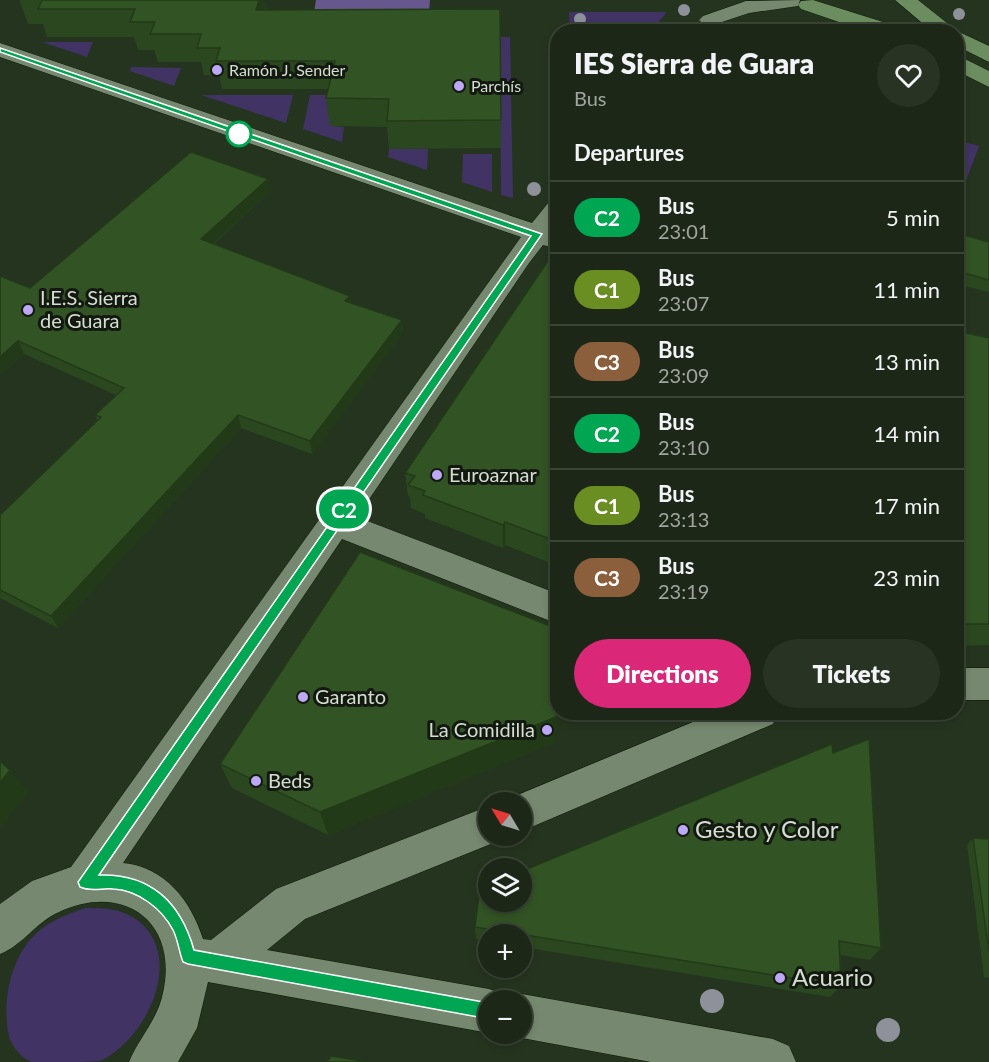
<!DOCTYPE html>
<html lang="en">
<head>
<meta charset="utf-8">
<style>
  :root { --surface:#1c2717; --page:#293324; --text:#f1f3f6; --muted:#a0a5a1; --line:#3a4436; --accent:#db2777 }
  body { margin:0; font-family:Lato,sans-serif; background:var(--page); color:var(--text); height:100vh; display:flex; flex-direction:column; font-size:22px; white-space:nowrap }
  * { box-sizing:border-box; margin:0 }
  p { font-size:20px; color:var(--muted) }
  .icon { flex:none; width:33px; height:33px; fill:none; stroke:currentColor; stroke-width:2; stroke-linecap:round; stroke-linejoin:round }
  .map { position:relative; flex:1; overflow:hidden }
  .side { position:absolute; left:550px; top:24px; width:414px; height:696px; display:flex; flex-direction:column; background:var(--surface); border-radius:24px; box-shadow:0 3px 9px #0003,0 0 0 2px var(--line) }
  .side>* { flex:none }
  .badge { padding:0 12px; border-radius:20px; font-size:21px; line-height:39px }
  .needle { width:39px; rotate:308deg }
  .buttons { position:absolute; left:478px; top:792px; display:grid; gap:12px }
  .buttons a { display:grid; place-items:center; width:54px; height:54px; border-radius:50%; background:var(--surface); box-shadow:0 3px 9px #0003,0 0 0 2px var(--line); font-size:30px }
  .map>.badge { position:absolute; translate:-50% -50%; box-shadow:0 0 0 3px #fff }
  h2 { padding:0 24px; font-size:22px; line-height:54px }
  .round { display:grid; place-items:center; flex:none; width:63px; height:63px; border-radius:32px; background:var(--page) }
  .summary { display:flex; align-items:center; justify-content:space-between; height:102px; padding:0 24px }
  h1 { font-size:28px; font-weight:800; line-height:45px }
  .primary-button { display:flex; gap:12px; margin-top:auto; padding:12px 24px }
  .primary-button a { flex:1; height:69px; border-radius:36px; background:var(--accent); color:#fff; font-size:24px; font-weight:800; line-height:69px; text-align:center }
  .primary-button a+a { background:var(--page); color:var(--text) }
  ul { padding:0; list-style:none }
  li { display:flex; align-items:center; gap:18px; height:72px; padding:0 24px; border-top:2px solid var(--line) }
  li div { flex:1 }
  li b { display:block; font-size:22px }
  li em { font-style:normal }
  li .badge { min-width:66px; font-weight:700; text-align:center }
  .map>svg:first-child { display:block }
  .green { fill:#413364 }
  .forest { fill:#66588c }
  .lines { fill:none; stroke-linecap:round; stroke-linejoin:round }
  .minor-casing { stroke:#0d1b07; stroke-width:1 }
  .major-casing { stroke:#0d1b07; stroke-width:1 }
  .minor { fill:#76886f; fill-rule:evenodd }
  .major { fill:#6c8d5f; fill-rule:evenodd }
  .tree { fill:#8e919a }
  .wall { fill:#2b471f }
  .shaded-wall { fill:#233a19 }
  .building { fill:#325324; stroke:#233a19; stroke-width:1.5 }
  .line { fill:#00a651; stroke:#fff; stroke-width:1.5 }
  .poi-dot { fill:#bca9f5; stroke:#131910; stroke-width:2 }
  .stop-dot { fill:#fff; stroke:#00a651; stroke-width:3 }
  .labels { text-anchor:middle; stroke-width:6; stroke-linejoin:round; paint-order:stroke }
  .far-poi-label { font-size:16px; fill:#d4ded0; stroke:#131910; text-anchor:start }
  .poi-label { font-size:20px; fill:#d4ded0; stroke:#131910; text-anchor:start }
  .near-poi-label { font-size:24px; fill:#d4ded0; stroke:#131910; text-anchor:start }
</style>
</head>
<body>
<div class="map">
<svg width="989" height="1062" viewBox="0 0 989 1062">
  <rect width="100%" height="100%" fill="#25341f"/>
  <path class="green" d="M569,12H667L650,32L570,31Z
    M500,37H510L511,81H500Z
    M42,42H93L87,57Z
    M131,67L181,68L174,86L130,71Z
    M500,93H511L513,198L501,195Z
    M201,95H293L286,123Z
    M310,95H349L330,126L344,127L342,142L303,129Z
    M957,140L979,146L959,199H957Z
    M389,149H428L427,170L388,157Z
    M463,154H492V192L462,182Z
    M85,908C102,908 119,908 134,918C188,953 147,1040 100,1061C90,1062 74,1062 64,1062C54,1062 41,1062 32,1062C22,1059 14,1048 10,1040C0,1003 11,950 44,927C57,918 71,913 85,908Z"/>
  <path class="forest" d="M316,0H430L429,12H314Z"/>
  <g class="lines">
    <defs>
      <path id="minor" d="M800,0L798,6L749,13L710,26L703,24L699,20L703,16L746,1Z
        M0,43L532,223L549,202L558,200V225L554,231L558,232V249L543,245L529,263L357,517L558,594V624L342,539L123,863C165,867 191,901 203,939L211,940L276,889L489,806V836H504L503,839L305,919L267,950L489,989L505,995L507,1000L522,994L773,1039L789,1046L796,1062H651L522,1038L511,1034H522V1000H489V1033L208,982L197,1028L178,1062H129C139,1038 158,1019 163,993C179,921 123,882 59,912C36,922 23,945 0,954V904L32,881L71,867L521,237L0,57Z
        M957,668H989V700H957Z
        M717,712H778L773,724L522,831V802H506L508,799Z"/>
      <path id="major" d="M813,0L899,27L901,32H868L801,9L798,5L801,1Z
        M895,0H918L957,31L989,46V62L957,46V32H933Z
        M957,55L989,71V87L957,71Z"/>
    </defs>
    <use href="#minor" class="minor-casing"/>
    <use href="#major" class="major-casing"/>
    <use href="#minor" class="minor"/>
    <use href="#major" class="major"/>
  </g>
  <g class="tree">
    <circle cx="684" cy="10" r="6"/>
    <circle cx="959" cy="14" r="6"/>
    <circle cx="580" cy="19" r="6"/>
    <circle cx="534" cy="189" r="7"/>
    <circle cx="712" cy="1001" r="12"/>
    <circle cx="888" cy="1030" r="12"/>
  </g>
  <path class="wall" d="M19,0H265L267,10L500,9L501,148L389,149L387,127L330,126L326,98L328,89H222L219,75H204L201,62H158L154,50H138L134,37H47L43,24H28Z
    M270,192L214,244L350,296L351,303L402,320L403,333L312,454L241,428L58,628L0,598V515L97,420L95,415L116,395L24,354L0,375L30,288Z
    M957,233L989,242V292L957,284Z
    M558,246V566L505,545L503,548L425,518V514L411,508L410,497L408,496L405,473Z
    M957,331L989,338V645L957,646Z
    M554,743L328,835L232,788L220,764Z
    M833,753L881,948L870,960L840,955L841,986L830,997L522,947V934H489V941L476,939L475,927Z
    M973,838L989,839V978L984,977L967,845Z"/>
  <path class="shaded-wall" d="M259,0H265L267,13L256,10Z
    M268,179L270,192L204,252L201,239Z
    M350,296L351,309L345,301Z
    M402,320L403,333L312,454L310,441Z
    M18,341L24,354L0,375V357Z
    M238,415L241,428L58,628L51,616Z
    M505,522V545L503,548V525Z
    M558,708V712H559L554,743L328,835L320,812Z
    M10,770L29,792L0,828V783Z"/>
  <path class="building" d="M42,0H259L256,10L500,9L501,120L387,121L389,99L326,98L335,61H216L220,48H197L201,34H150L155,22H130L135,9H38Z
    M191,152L268,179L201,239L350,296L345,301L402,320L310,441L238,415L51,616L0,590V515L101,417L95,415L124,388L18,341L0,357V276L30,288Z
    M957,233L989,242V280L957,271Z
    M558,246V542L505,522L503,525L423,495L425,491L408,485L415,476L405,473Z
    M957,331L989,338V624H957Z
    M360,552L558,629V708L556,717L320,812L220,764Z
    M869,739L881,948L839,941L841,986L475,927L480,888L489,885V902H522V871L832,744L833,753Z
    M0,761L10,770L0,783Z
    M973,838L989,839V952Z
    M331,1056L368,1062H327Z"/>
  <path class="line" d="M0,48L542,234L99,875C151,873 181,903 194,950L489,1003L495,1005L497,1011L495,1016L489,1019L188,964L183,962C179,952 178,940 173,930C162,909 138,890 113,889C102,888 90,892 80,887L78,882L531,236L0,52Z"/>
  <g class="poi-dot">
    <circle cx="217" cy="70" r="6"/>
    <circle cx="459" cy="86" r="6"/>
    <circle cx="28" cy="310" r="6"/>
    <circle cx="437" cy="475" r="6"/>
    <circle cx="303" cy="697" r="6"/>
    <circle cx="547" cy="730" r="6"/>
    <circle cx="256" cy="781" r="6"/>
    <circle cx="683" cy="830" r="6"/>
    <circle cx="780" cy="978" r="6"/>
  </g>
  <circle class="stop-dot" cx="239" cy="134" r="12"/>
  <g class="labels">
    <g class="far-poi-label">
      <text x="229" y="76">Ramón J. Sender</text>
      <text x="471" y="92">Parchís</text>
    </g>
    <g class="poi-label">
      <text x="40" y="305">I.E.S. Sierra<tspan x="40" dy="23">de Guara</tspan></text>
      <text x="449" y="482">Euroaznar</text>
      <text x="315" y="704">Garanto</text>
      <text x="535" y="737" text-anchor="end">La Comidilla</text>
      <text x="268" y="788">Beds</text>
    </g>
    <g class="near-poi-label">
      <text x="695" y="838">Gesto y Color</text>
      <text x="792" y="986">Acuario</text>
    </g>
  </g>
</svg>
<div class="buttons">
<a><svg class="needle" viewBox="-14 -14 28 28"><path d="M0-13l5 13h-10z" fill="#e53935"/><path d="M0 13l5-13h-10z" fill="#a0a5a1"/></svg></a>
<a><svg class="icon" aria-label="layers" viewBox="0 0 24 24"><path d="M12 4l9 5-9 5-9-5zM3 14l9 5 9-5"/></svg></a>
<a>+</a>
<a>−</a>
</div>
<b class="badge" style="left:344px;top:509px;background:#00a651;color:#fff">C2</b>
<section class="side">
<div class="summary"><div><h1>IES Sierra de Guara</h1><p>Bus</p></div><a class="round"><svg class="icon" aria-label="heart" viewBox="0 0 24 24"><path d="M12 20l-8-8c-3-5 5-10 8-4 3-6 11-1 8 4z"/></svg></a></div>
<h2>Departures</h2>
<ul>
<li><span class="badge" style="background:#00a651;color:#fff">C2</span><div><b>Bus</b><p>23:01</p></div><em>5 min</em></li>
<li><span class="badge" style="background:#6b8e23;color:#fff">C1</span><div><b>Bus</b><p>23:07</p></div><em>11 min</em></li>
<li><span class="badge" style="background:#8b5e3c;color:#fff">C3</span><div><b>Bus</b><p>23:09</p></div><em>13 min</em></li>
<li><span class="badge" style="background:#00a651;color:#fff">C2</span><div><b>Bus</b><p>23:10</p></div><em>14 min</em></li>
<li><span class="badge" style="background:#6b8e23;color:#fff">C1</span><div><b>Bus</b><p>23:13</p></div><em>17 min</em></li>
<li><span class="badge" style="background:#8b5e3c;color:#fff">C3</span><div><b>Bus</b><p>23:19</p></div><em>23 min</em></li>
</ul>
<div class="primary-button"><a>Directions</a><a>Tickets</a></div>
</section>
</div>
</body>
</html>
